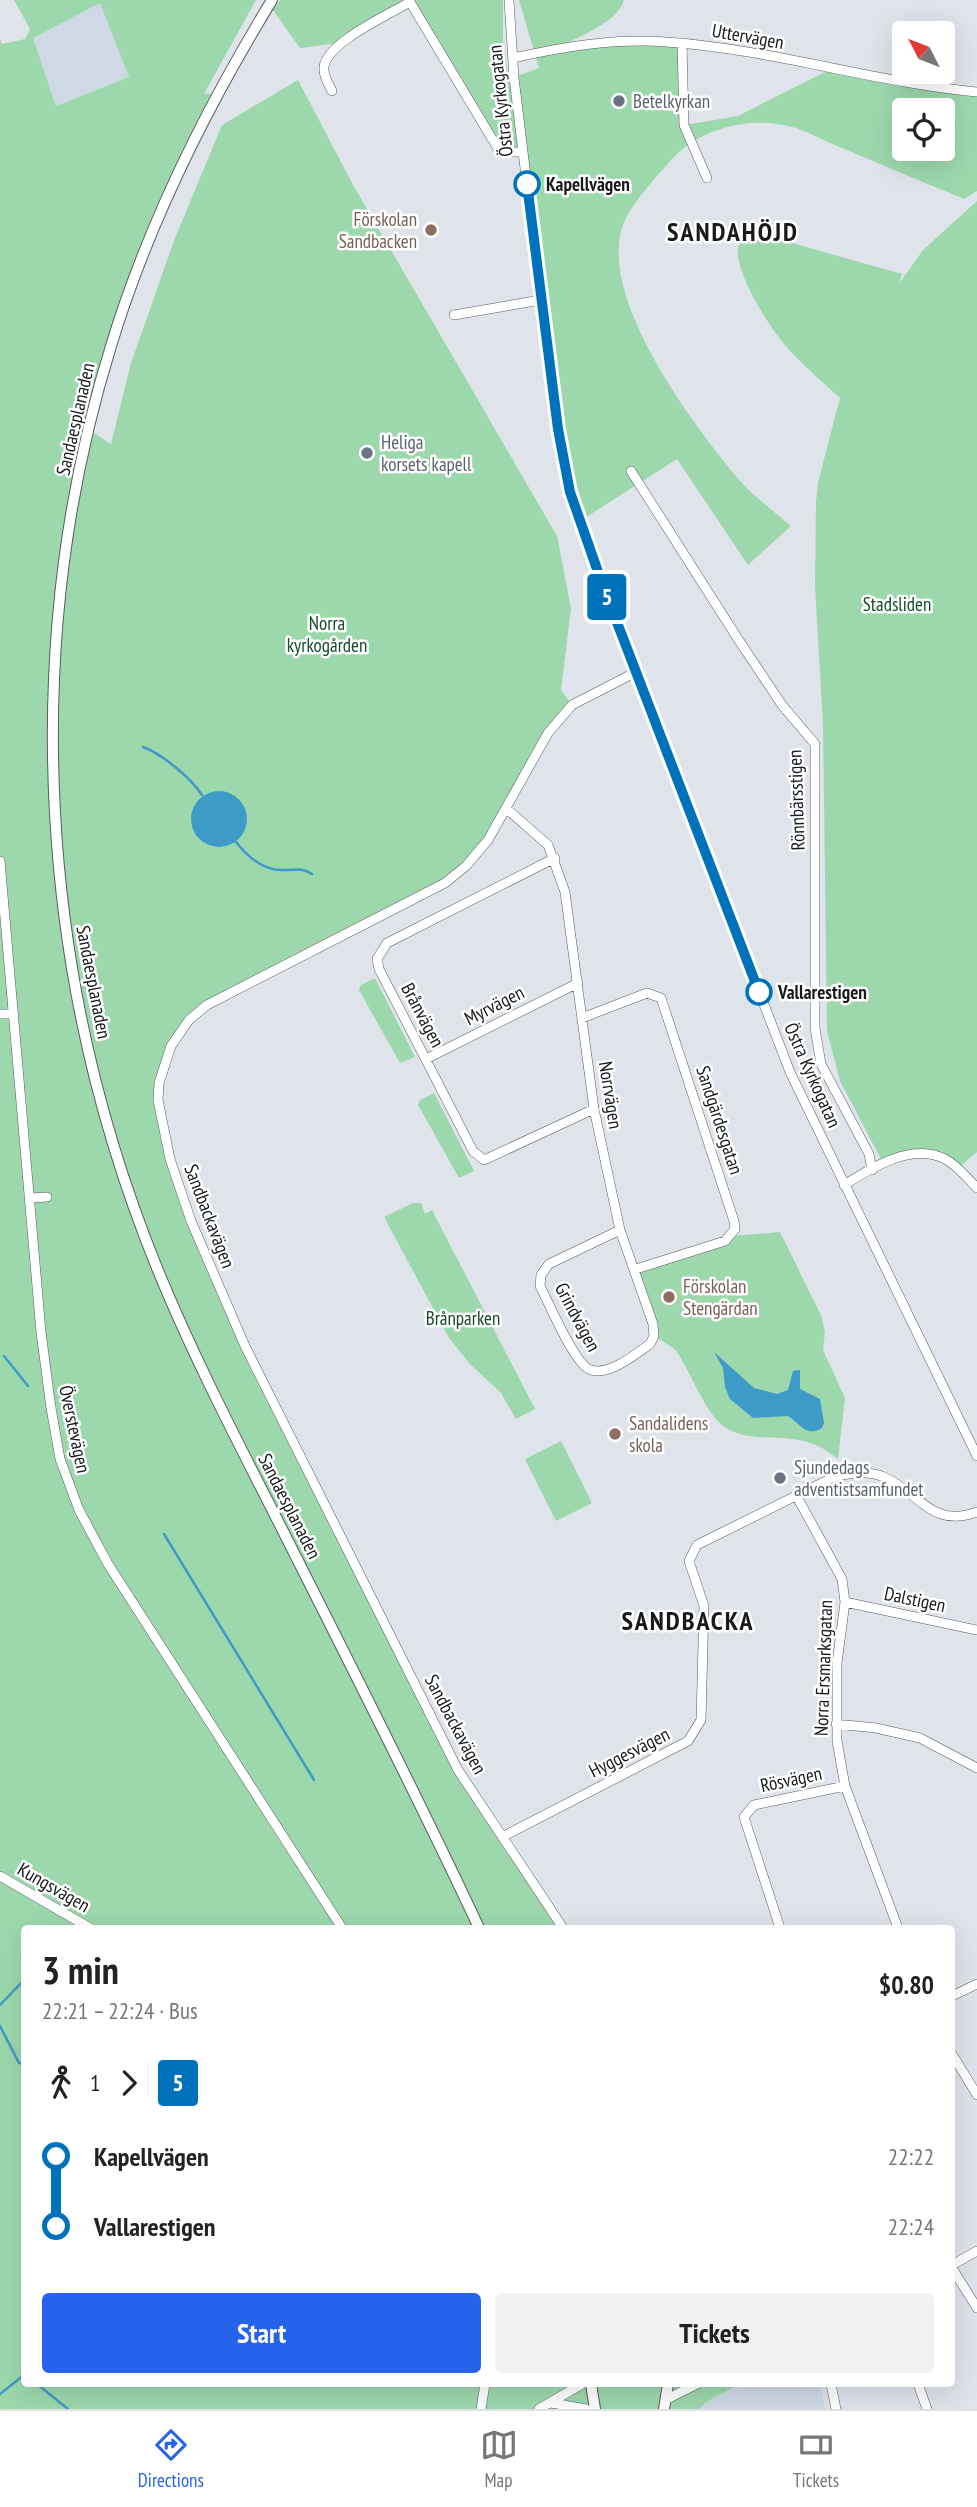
<!DOCTYPE html>
<html lang="en">
<head>
<meta charset="utf-8">
<style>
  :root { --surface:#fff; --page:#f2f2f2; --text:#222; --muted:#767676; --line:#e0e0e0; --accent:#2563eb }
  body { margin:0; font-family:"PT Sans Narrow",sans-serif; background:var(--page); color:var(--text); height:100vh; display:flex; flex-direction:column; font-size:26px; white-space:nowrap }
  * { box-sizing:border-box; margin:0 }
  p { font-size:23px; color:var(--muted) }
  .icon { flex:none; width:38px; height:38px; fill:none; stroke:currentColor; stroke-width:2; stroke-linecap:round; stroke-linejoin:round }
  .map { position:relative; flex:1; overflow:hidden }
  .side { position:absolute; left:21px; top:1925px; width:934px; height:462px; display:flex; flex-direction:column; background:var(--surface); border-radius:7px; box-shadow:0 7px 28px #0002 }
  .side>* { flex:none }
  .badge { padding:0 14px; border-radius:5px; font-size:24px; line-height:46px }
  .needle { width:46px; rotate:312deg }
  .buttons { position:absolute; left:892px; top:21px; display:grid; gap:14px }
  .buttons a { display:grid; place-items:center; width:63px; height:63px; border-radius:7px; background:var(--surface); box-shadow:0 7px 28px #0002; font-size:35px }
  .map>.badge { position:absolute; translate:-50% -50%; box-shadow:0 0 0 4px #fff }
  .legs { display:flex; align-items:center; gap:10px; height:77px; padding:0 21px; font-size:23px }
  .legs p { margin-inline-start:auto }
  .overview { display:flex; align-items:center; justify-content:space-between; height:119px; padding:0 21px }
  h1 { font-size:38px; font-weight:600; line-height:52px }
  .cta { display:flex; gap:14px; margin-top:auto; padding:14px 21px }
  .cta a { flex:1; height:80px; border-radius:7px; background:var(--accent); color:#fff; font-size:28px; font-weight:600; line-height:80px; text-align:center }
  .cta a+a { background:var(--page); color:var(--text) }
  ul { padding:0 21px; list-style:none }
  li { display:flex; align-items:center; gap:24px; height:70px; font-size:26px }
  li i { display:grid; place-items:center; width:10px; height:100%; margin:0 9px; background:currentColor }
  li i::after { content:''; width:18px; height:18px; margin:-9px; border:5px solid; border-radius:50%; background:var(--surface) }
  li p { margin-inline-start:auto }
  li:first-child i { background:linear-gradient(#0000 50%,currentColor 0) }
  li:last-child i { background:linear-gradient(currentColor 50%,#0000 0) }
  .menu { display:flex; justify-content:space-around; align-items:center; height:98px; border-top:2px solid var(--line); background:var(--surface); font-size:19px; color:var(--muted) }
  .menu a { display:grid; justify-items:center; gap:4px }
  .menu .on { color:var(--accent) }
  .map>svg:first-child { display:block }
  .built { fill:#cfd9e6 }
  .green { fill:#9dd8ad; fill-rule:evenodd }
  .water { fill:#3e9ac7 }
  .lines { fill:none; stroke-linecap:round; stroke-linejoin:round }
  .stream { stroke:#3e9ac7; stroke-width:2.5 }
  .minor-casing { stroke:#575b61; stroke-width:10 }
  .major-casing { stroke:#575b61; stroke-width:12 }
  .minor { stroke:#fff; stroke-width:9 }
  .major { stroke:#fff; stroke-width:10 }
  .line-1-casing { stroke:#fff; stroke-width:16 }
  .line-1 { stroke:#0072bc; stroke-width:10 }
  .worship-dot { fill:#6b7280; stroke:#fff; stroke-width:2.5 }
  .stop-1-dot { fill:#fff; stroke:#0072bc; stroke-width:3.5 }
  .education-dot { fill:#8d6e63; stroke:#fff; stroke-width:2.5 }
  .labels { text-anchor:middle; stroke-width:5; stroke-linejoin:round; paint-order:stroke }
  .street-label { font-size:19px; fill:#17191b; stroke:#fff }
  .worship-label { font-size:19px; fill:#5b616d; stroke:#fff; text-anchor:start }
  .stop-label { font-size:19px; font-weight:bold; fill:#17191b; stroke:#fff; text-anchor:start }
  .education-label { font-size:19px; fill:#785e54; stroke:#fff; text-anchor:start }
  .park-label { font-size:19px; fill:#124b29; stroke:#fff }
  .district-label { font-size:26px; font-weight:bold; letter-spacing:2px; fill:#17191b; stroke:#fff }
</style>
</head>
<body>
<div class="map">
<svg width="977" height="2409" viewBox="0 0 977 2409">
  <rect width="100%" height="100%" fill="#dfe4eb"/>
  <path class="built" d="M100,2L129,77L56,106L33,38Z
    M746,2384H820L825,2409H699L706,2401Z"/>
  <path class="green" d="M14,0H256L204,94L218,93L141,264L88,429L111,444L131,363L175,238L222,125L298,80L352,183L557,536L571,608L561,690L572,705L548,733L488,840L445,883L207,1005L189,1020L164,1066L161,1119L201,1247L440,1736L558,1928H24V2384H739C726,2394 710,2396 699,2409H0V39L2,44L25,39L30,29ZM100,3L129,77L56,106L33,38Z
    M280,0H503V44L509,79L539,68L519,0H624C618,22 580,36 561,46L682,43L685,125L738,116L831,69L977,92V191L964,199C923,182 882,165 842,148C824,141 806,130 788,126C747,116 699,129 671,160C655,179 630,204 622,228C599,301 697,431 743,484C757,499 775,512 791,526L748,565L677,459L580,521L570,492L523,152H500L410,2L340,43L300,48L273,10ZM905,110H943V149H905Z
    M977,201V1152L958,1168L922,1153L883,1163L840,1081L827,1031L823,725L815,586L816,502L818,482L840,398C824,383 807,369 792,353C774,335 735,275 738,249C739,241 744,237 750,233L760,234L902,274L899,284L923,250Z
    M375,978L415,1057L400,1063L359,990L361,985Z
    M434,1093L474,1171L459,1178L418,1105L420,1100Z
    M413,1203H421L425,1214L432,1210L535,1409L516,1419L501,1393L470,1364L449,1338L384,1217Z
    M780,1232L821,1315L825,1332L823,1350L845,1398L838,1459C797,1424 760,1448 726,1428C705,1415 691,1371 676,1351C671,1345 661,1341 654,1336L636,1269L732,1236Z
    M561,1441L592,1503L556,1521L525,1459Z"/>
  <path class="water" d="M191 819a28 28 0 1 1 56 0a28 28 0 1 1-56 0Z
    M714,1352L754,1388L777,1394L788,1390L793,1371L800,1370V1389L820,1399L824,1423L822,1428C806,1438 800,1423 788,1416L753,1418L730,1399L725,1387L723,1368Z"/>
  <g class="lines">
    <path class="stream" d="M143,747C162,754 191,778 202,795
      M236,842C247,856 264,871 284,870C295,870 302,867 312,874
      M4,1356L28,1386
      M164,1534L314,1780
      M0,2005L24,1980
      M0,2026L19,2063L24,2064
      M37,2384L68,2409
      M0,2394L24,2375"/>
    <defs>
      <path id="minor" d="M509,0L514,78L541,300L570,492L603,586L790,1072L977,1456
        M682,43L684,125L707,178
        M513,58C563,47 614,38 666,42C771,49 872,82 977,92
        M332,91C329,85 324,77 324,70C321,45 390,14 410,2L500,152H523
        M454,315L541,300
        M631,471L738,639L782,705L815,744V1028L821,1064L869,1154L872,1170
        M508,810L548,845L565,892L594,1109L620,1230L653,1324L654,1336L650,1344C636,1354 609,1376 591,1370C575,1366 549,1303 540,1286L541,1275L549,1264L620,1230
        M555,858L387,943L377,959L379,969L473,1151L484,1160L594,1109
        M0,861L41,1332L51,1408L60,1459L79,1510L108,1564L342,1928
        M0,1014H14
        M582,1018L647,993L661,998L734,1221L735,1229L725,1241L636,1269
        M426,1059L578,983
        M844,1185C871,1168 912,1142 945,1159C957,1165 967,1178 977,1188
        M31,1198L47,1197
        M796,1495L842,1579L845,1602L837,1663V1741L845,1786L898,1928
        M845,1602L977,1630
        M836,1724L876,1728L920,1738L977,1768
        M502,1837L688,1741L701,1720L704,1606L689,1561L697,1545L834,1477C851,1473 867,1470 884,1477C919,1492 931,1529 977,1512
        M0,1876L90,1928
        M563,1928L458,1770L245,1346L191,1221L170,1159L158,1100L159,1083L171,1046L189,1020L207,1005L445,883L466,866L488,840L548,733L572,705L636,672
        M780,1928L744,1817L754,1805L845,1786
        M952,1996L977,1984
        M952,2054L977,2095
        M952,2265L977,2251
        M952,2268L977,2308
        M831,2384L836,2409
        M918,2384L927,2409
        M667,2399L697,2384
        M551,2403L586,2409
        M481,2409L485,2384
        M539,2409L582,2384"/>
      <path id="major" d="M272,0C206,108 148,224 111,346C18,647 39,978 157,1268C195,1361 242,1450 287,1539C352,1668 418,1797 479,1928
        M591,2384L595,2409
        M664,2409L668,2384"/>
    </defs>
    <use href="#minor" class="minor-casing"/>
    <use href="#major" class="major-casing"/>
    <use href="#minor" class="minor"/>
    <use href="#major" class="major"/>
  </g>
  <g class="lines">
    <defs>
      <path id="line-1" d="M527,184L558,429L570,492L603,586L759,992"/>
    </defs>
    <use href="#line-1" class="line-1-casing"/>
    <use href="#line-1" class="line-1"/>
  </g>
  <g class="worship-dot">
    <circle cx="619" cy="101" r="7"/>
    <circle cx="367" cy="453" r="7"/>
    <circle cx="780" cy="1478" r="7"/>
  </g>
  <g class="stop-1-dot">
    <circle cx="527" cy="184" r="12"/>
    <circle cx="759" cy="992" r="12"/>
  </g>
  <g class="education-dot">
    <circle cx="431" cy="230" r="7"/>
    <circle cx="669" cy="1297" r="7"/>
    <circle cx="615" cy="1434" r="7"/>
  </g>
  <g class="labels">
    <g class="street-label">
      <text transform="translate(748 36) rotate(10)" y="7">Uttervägen</text>
      <text transform="translate(500 101) rotate(-96)" y="7">Östra Kyrkogatan</text>
      <text transform="translate(75 419) rotate(-77)" y="7">Sandaesplanaden</text>
      <text transform="translate(796 800) rotate(-92)" y="7">Rönnbärsstigen</text>
      <text transform="translate(94 982) rotate(79)" y="7">Sandaesplanaden</text>
      <text transform="translate(494 1005) rotate(-27)" y="7">Myrvägen</text>
      <text transform="translate(423 1015) rotate(62)" y="7">Brånvägen</text>
      <text transform="translate(813 1075) rotate(66)" y="7">Östra Kyrkogatan</text>
      <text transform="translate(611 1095) rotate(81)" y="7">Norrvägen</text>
      <text transform="translate(720 1120) rotate(72)" y="7">Sandgärdesgatan</text>
      <text transform="translate(210 1216) rotate(69)" y="7">Sandbackavägen</text>
      <text transform="translate(578 1317) rotate(62)" y="7">Grindvägen</text>
      <text transform="translate(75 1429) rotate(78)" y="7">Överstevägen</text>
      <text transform="translate(290 1506) rotate(63)" y="7">Sandaesplanaden</text>
      <text transform="translate(915 1599) rotate(12)" y="7">Dalstigen</text>
      <text transform="translate(823 1668) rotate(-88)" y="7">Norra Ersmarksgatan</text>
      <text transform="translate(456 1724) rotate(62)" y="7">Sandbackavägen</text>
      <text transform="translate(629 1752) rotate(-27)" y="7">Hyggesvägen</text>
      <text transform="translate(791 1779) rotate(-12)" y="7">Rösvägen</text>
      <text transform="translate(54 1887) rotate(30)" y="7">Kungsvägen</text>
    </g>
    <g class="worship-label">
      <text x="633" y="108">Betelkyrkan</text>
      <text x="381" y="449">Heliga<tspan x="381" dy="22">korsets kapell</tspan></text>
      <text x="794" y="1474">Sjundedags<tspan x="794" dy="22">adventistsamfundet</tspan></text>
    </g>
    <g class="stop-label">
      <text x="546" y="191">Kapellvägen</text>
      <text x="778" y="999">Vallarestigen</text>
    </g>
    <g class="education-label">
      <text x="417" y="226" text-anchor="end">Förskolan<tspan x="417" dy="22">Sandbacken</tspan></text>
      <text x="683" y="1293">Förskolan<tspan x="683" dy="22">Stengärdan</tspan></text>
      <text x="629" y="1430">Sandalidens<tspan x="629" dy="22">skola</tspan></text>
    </g>
    <g class="park-label">
      <text x="897" y="611">Stadsliden</text>
      <text x="327" y="630">Norra<tspan x="327" dy="22">kyrkogården</tspan></text>
      <text x="463" y="1325">Brånparken</text>
    </g>
    <g class="district-label">
      <text x="733" y="241">SANDAHÖJD</text>
      <text x="688" y="1630">SANDBACKA</text>
    </g>
  </g>
</svg>
<div class="buttons">
<a><svg class="needle" viewBox="-14 -14 28 28"><path d="M0-13l5 13h-10z" fill="#e53935"/><path d="M0 13l5-13h-10z" fill="#767676"/></svg></a>
<a><svg class="icon" aria-label="locate" viewBox="0 0 24 24"><circle cx="12" cy="12" r="6"/><path d="M12 2v4M12 18v4M2 12h4M18 12h4"/></svg></a>
</div>
<b class="badge" style="left:607px;top:597px;background:#0072bc;color:#fff">5</b>
<section class="side">
<div class="overview"><div><h1>3 min</h1><p>22:21 – 22:24 · Bus</p></div><b>$0.80</b></div>
<div class="legs"><svg class="icon" aria-label="walk" viewBox="0 0 24 24"><circle cx="13" cy="4" r="2"/><path d="M13 8l-2 6 4 7M11 14l-3 7M7 12l3-4h3l4 4"/></svg>1<svg class="icon" aria-label="forward" viewBox="0 0 24 24"><path d="M9 5l7 7-7 7"/></svg><b class="badge" style="background:#0072bc;color:#fff">5</b></div>
<ul>
<li><i style="color:#0072bc"></i><b>Kapellvägen</b><p>22:22</p></li>
<li><i style="color:#0072bc"></i><b>Vallarestigen</b><p>22:24</p></li>
</ul>
<div class="cta"><a>Start</a><a>Tickets</a></div>
</section>
</div>
<nav class="menu">
<a class="on"><svg class="icon" aria-label="directions" viewBox="0 0 24 24"><path d="M12 3l9 9-9 9-9-9zM9 14v-3h6M13 9l2 2-2 2"/></svg>Directions</a>
<a><svg class="icon" aria-label="map" viewBox="0 0 24 24"><path d="M3 6l6-2 6 2 6-2v14l-6 2-6-2-6 2zM9 4v14M15 6v14"/></svg>Map</a>
<a><svg class="icon" aria-label="tickets" viewBox="0 0 24 24"><path d="M3 7h18v10H3zM15 7v10"/></svg>Tickets</a>
</nav>
</body>
</html>
